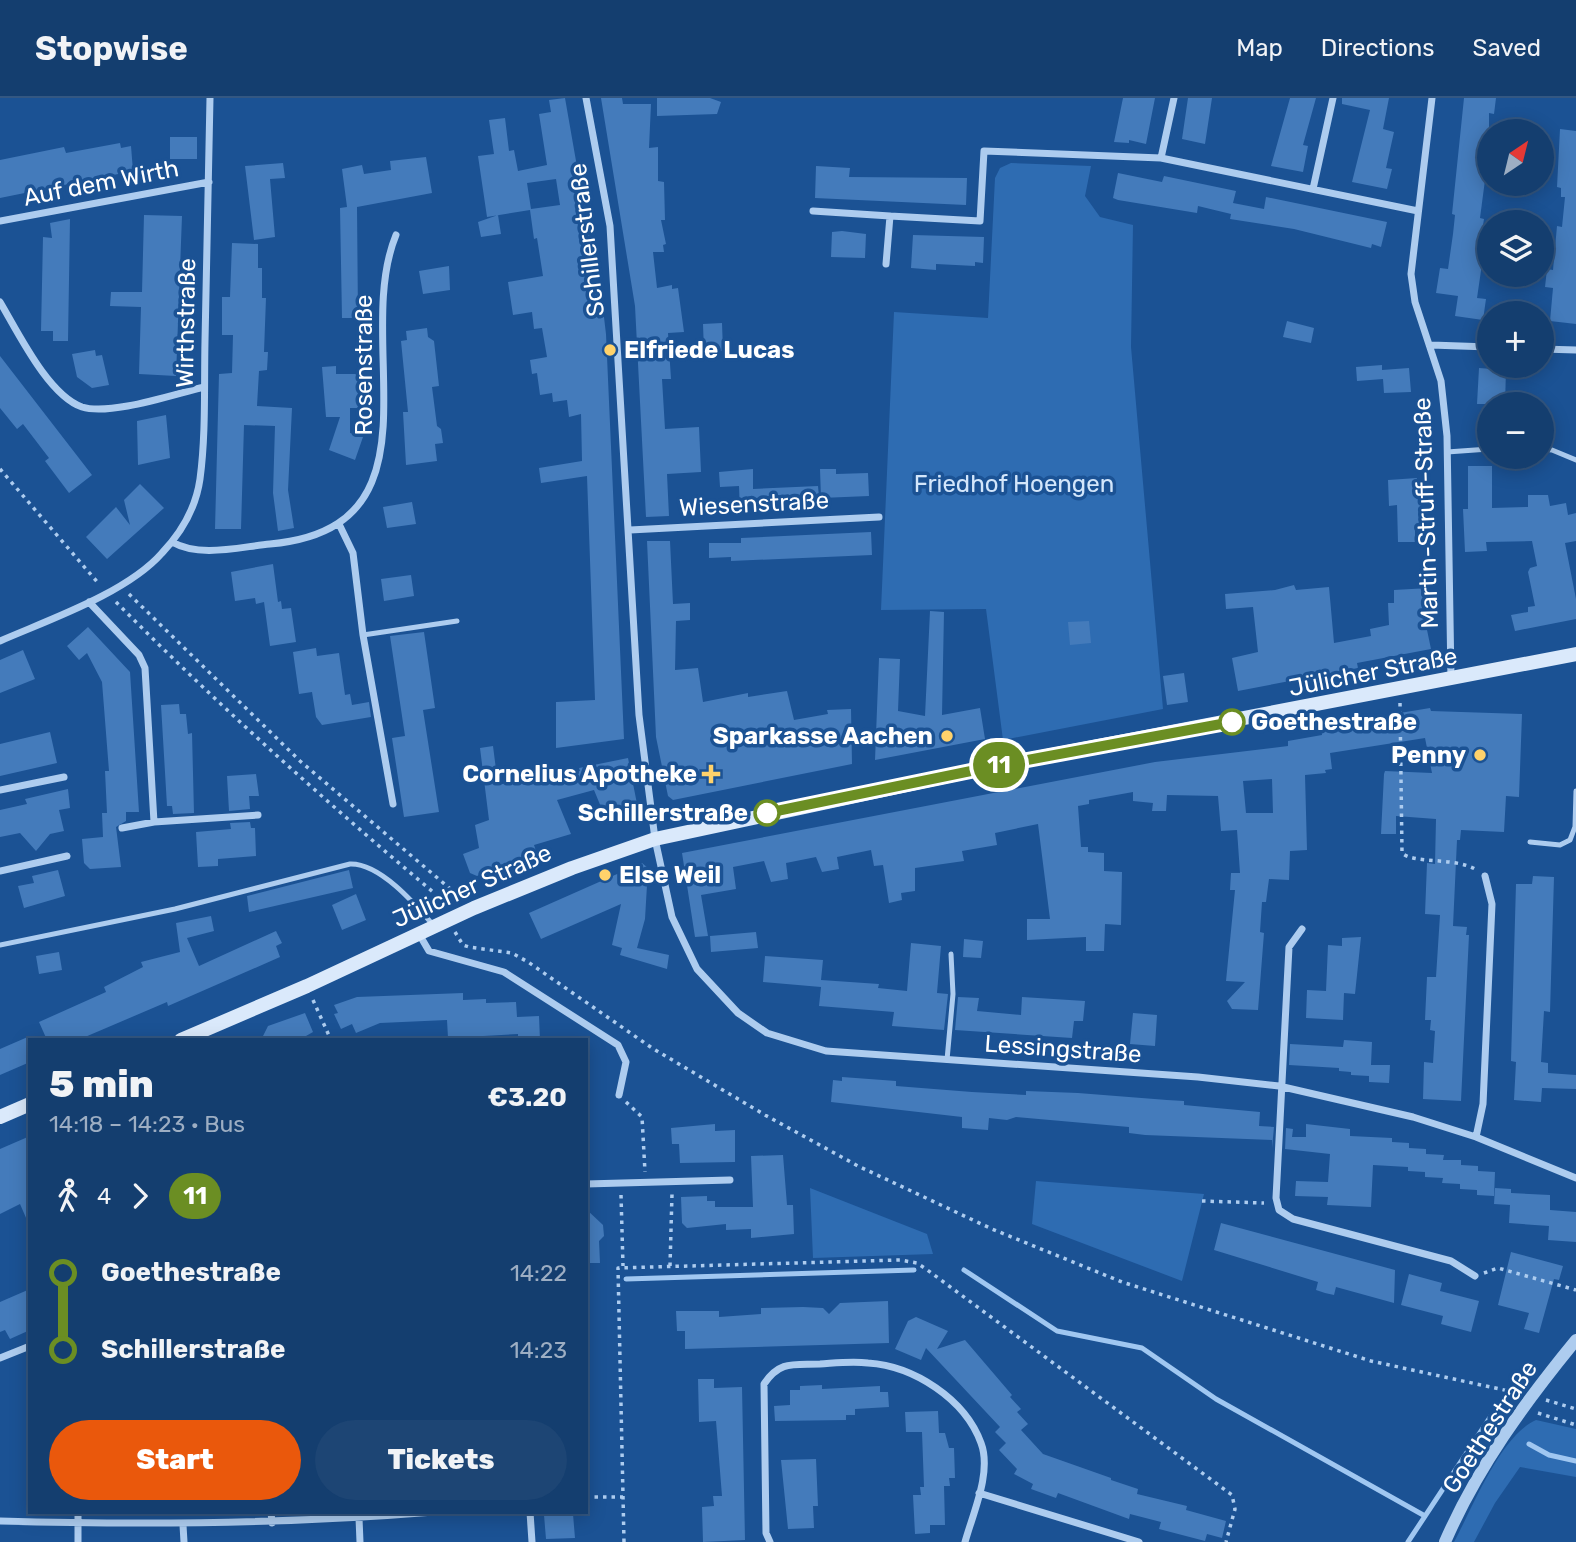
<!DOCTYPE html>
<html lang="en">
<head>
<meta charset="utf-8">
<style>
  :root { --surface:#143e6f; --page:#1d4574; --text:#f1f3f6; --muted:#9daec3; --line:#335782; --accent:#ea580c }
  body { margin:0; font-family:Rubik,sans-serif; background:var(--page); color:var(--text); height:100vh; display:flex; flex-direction:column; font-size:26px; white-space:nowrap }
  * { box-sizing:border-box; margin:0 }
  p { font-size:23px; color:var(--muted) }
  .icon { flex:none; width:38px; height:38px; fill:none; stroke:currentColor; stroke-width:2; stroke-linecap:round; stroke-linejoin:round }
  .map { position:relative; flex:1; overflow:hidden }
  .panel { position:absolute; left:28px; top:940px; width:560px; height:476px; display:flex; flex-direction:column; background:var(--surface); border-radius:0px; box-shadow:0 4px 18px #0003,0 0 0 2px var(--line) }
  .panel>* { flex:none }
  .badge { padding:0 14px; border-radius:23px; font-size:24px; line-height:46px }
  .needle { width:46px; rotate:35deg }
  .tools { position:absolute; left:1477px; top:21px; display:grid; gap:14px }
  .tools a { display:grid; place-items:center; width:77px; height:77px; border-radius:50%; background:var(--surface); box-shadow:0 4px 18px #0003,0 0 0 2px var(--line); font-size:35px }
  .map>.badge { position:absolute; translate:-50% -50%; box-shadow:0 0 0 4px #fff }
  .legs { display:flex; align-items:center; gap:10px; height:77px; padding:0 21px; font-size:23px }
  .legs p { margin-inline-start:auto }
  .head { display:flex; align-items:center; justify-content:space-between; height:119px; padding:0 21px }
  h1 { font-size:38px; font-weight:800; line-height:52px }
  .action { display:flex; gap:14px; margin-top:auto; padding:14px 21px }
  .action a { flex:1; height:80px; border-radius:42px; background:var(--accent); color:#fff; font-size:28px; font-weight:800; line-height:80px; text-align:center }
  .action a+a { background:var(--page); color:var(--text) }
  ul { padding:0 21px; list-style:none }
  li { display:flex; align-items:center; gap:24px; height:77px; font-size:26px }
  li i { display:grid; place-items:center; width:10px; height:100%; margin:0 9px; background:currentColor }
  li i::after { content:''; width:18px; height:18px; margin:-9px; border:5px solid; border-radius:50%; background:var(--surface) }
  li p { margin-inline-start:auto }
  li:first-child i { background:linear-gradient(#0000 50%,currentColor 0) }
  li:last-child i { background:linear-gradient(currentColor 50%,#0000 0) }
  header { display:flex; align-items:center; gap:42px; box-sizing:border-box; height:98px; padding:0 35px; background:var(--surface); border-bottom:2px solid var(--line) }
  header strong { font-size:33px }
  nav { display:flex; gap:38px; margin-inline-start:auto; font-size:24px }
  .map>svg:first-child { display:block }
  .green { fill:#2e6cb2 }
  .lines { fill:none; stroke-linecap:round; stroke-linejoin:round }
  .stream { stroke:#a0c7f1; stroke-width:5 }
  .building { fill:#447bbb; fill-rule:evenodd }
  .path { stroke:#adccef; stroke-width:3.5; stroke-dasharray:3.5 5; stroke-linecap:butt }
  .service { stroke:#adccef; stroke-width:5 }
  .minor { stroke:#adccef; stroke-width:7 }
  .tertiary { stroke:#adccef; stroke-width:12 }
  .secondary { stroke:#dae9fb; stroke-width:14 }
  .line-1-casing { stroke:#fff; stroke-width:16 }
  .line-1 { stroke:#6b8e23; stroke-width:10 }
  .poi-dot { fill:#ffd26b; stroke:#1b5294; stroke-width:2.5 }
  .stop-1-dot { fill:#fff; stroke:#6b8e23; stroke-width:3.5 }
  .labels { text-anchor:middle; stroke-width:7; stroke-linejoin:round; paint-order:stroke }
  .street-label { font-size:24px; fill:#fff; stroke:#1b5294 }
  .poi-label { font-size:24px; font-weight:bold; fill:#fff; stroke:#1b5294; text-anchor:end }
  .park-label { font-size:24px; fill:#d3e6fb; stroke:#1b5294 }
  .stop-label { font-size:24px; font-weight:bold; fill:#fff; stroke:#1b5294; text-anchor:start }
</style>
</head>
<body>
<header>
<strong>Stopwise</strong>
<nav><a>Map</a><a>Directions</a><a>Saved</a></nav>
</header>
<div class="map">
<svg width="1576" height="1444" viewBox="0 0 1576 1444">
  <rect width="100%" height="100%" fill="#1b5294"/>
  <path class="green" d="M1011,65L1091,68L1085,98L1100,119L1133,127L1131,249L1163,611L1003,642L986,511L881,512L894,214L988,220L995,80L1000,70Z
    M1036,1083L1204,1096L1182,1183L1032,1126Z
    M810,1090L927,1136L933,1156L813,1160Z
    M1536,1322L1576,1331V1379L1520,1369L1495,1405L1474,1444H1454C1473,1409 1500,1338 1536,1322Z"/>
  <g class="lines">
    <path class="stream" d="M964,1172L1057,1233L1142,1250L1216,1301L1425,1418
      M626,1181L914,1172
      M1529,1346L1549,1357L1576,1363
      M1408,1444L1491,1318L1497,1321"/>
  </g>
  <path class="building" d="M565,0L583,103L590,102L606,236L624,641L556,650V604L595,602L587,378L541,385L539,370L582,363L581,316L569,319L567,302L553,304L552,295L540,297L537,275L532,276L530,262L547,259L542,230L534,231L532,214L513,217L508,184L543,178L537,140L534,141L530,112L487,119L478,58L494,56L489,22L505,20L509,53L514,52L518,73L547,67L539,16L551,14L549,2ZM556,81L560,107L531,111L527,85Z
    M601,0H622L623,6H651L649,50L658,49V83L664,84L665,122H661L666,146L663,147L664,154H653L657,190L672,187V191L678,190L684,234L668,235L671,281H662L665,331L699,329L701,374L667,376L669,418L646,419L635,208Z
    M657,0H710L721,4L717,16L657,18Z
    M1123,0H1155L1146,46L1129,42V45L1114,44Z
    M1188,0H1212L1205,46L1182,41Z
    M1290,0H1316L1303,47L1308,48L1303,74L1271,68Z
    M1342,0H1389L1383,31L1394,34L1386,70L1392,71L1387,91L1352,84L1370,12L1342,6Z
    M1464,0H1496L1494,16L1489,15V82H1485L1480,120L1484,121L1478,158L1483,159L1477,200L1486,201L1483,222L1455,218L1458,198L1436,195L1440,170L1448,171L1453,136L1455,117L1452,116Z
    M1560,31L1576,33V226L1550,223L1553,190L1545,189L1547,171L1553,172L1557,128L1562,129L1565,99H1561V90L1557,89Z
    M170,39H197V61H170Z
    M120,45L121,50L131,48L133,73L0,100V62L64,49L66,55Z
    M426,59L432,95L357,109L358,220H342L340,110L347,109L342,71L362,67L364,76L391,72L390,63Z
    M283,65L285,80L270,81L275,139L254,142L245,68Z
    M816,68L850,70L849,79L967,80L966,107L815,100Z
    M1118,75L1162,84L1164,78L1236,93L1233,105L1264,111L1266,99L1387,124L1381,149L1372,146L1371,150L1294,131L1230,121L1232,111L1231,116L1198,108L1197,115L1118,102L1113,100Z
    M144,117L182,118L176,278L139,276L141,209L110,208L111,194H142Z
    M498,117L501,136L481,139L478,124Z
    M70,121L68,243H53V233H41L43,139L52,140L50,125Z
    M842,133L866,136L865,160L831,159L832,134Z
    M913,137L984,139L983,165L975,164V168L936,166V172L911,170Z
    M232,145L258,146V170H262V200H266L264,254H268L267,272L259,273L257,308L292,310L288,392L294,430L278,433L273,395L275,328L244,327L241,431H215L219,276L232,275L233,237H222V199H230Z
    M449,168L450,192L423,196L419,173Z
    M1287,223L1314,230L1311,245L1283,239Z
    M722,225L723,253L704,254L703,226Z
    M427,230L428,239L434,243L439,288L432,289L437,328L441,331L443,345L435,346L437,363L406,367L403,314H408L401,243L407,242L406,233Z
    M95,252L96,258L102,257L109,287L92,290L77,279L72,256Z
    M0,258L92,377L69,395L45,363L49,360L23,326L17,331L0,310Z
    M1382,267V272L1409,270L1411,294L1384,295L1383,281L1357,283L1356,269Z
    M336,268V276H363V310H350V335L363,339L355,362L329,352L340,319H326L322,269Z
    M1479,270L1506,272L1505,306H1477Z
    M166,317L170,360L138,367L137,323Z
    M1468,368H1492V410L1528,409V397H1548L1550,408L1566,405L1568,417L1576,415V443L1565,445L1576,501V521L1515,533L1511,517L1528,514V509L1535,508L1528,474L1530,470L1537,468L1532,443L1486,444L1487,453L1465,454L1463,411H1468Z
    M753,371V391L818,388L820,410L740,414L739,388L720,389L719,374Z
    M820,371H836V376L868,375L869,398L821,400Z
    M1417,380V385H1425L1427,428H1419V432L1415,433V444H1398L1397,407L1389,408L1388,382Z
    M140,386L164,410L107,461L86,439L116,409L130,427L124,402Z
    M412,404L416,426L387,430L383,409Z
    M871,434L872,457L731,463V459L709,460V445H741V440Z
    M647,443H670L673,506L690,505V522L676,523L675,572L698,570L703,604L748,595V599L787,593L794,622L828,616L827,612L851,611L852,666L673,702L668,698L656,639Z
    M273,466L278,504L281,503L282,511L291,510L296,544L270,548L264,504L256,506L255,500L235,503L231,474Z
    M411,477L414,498L384,503L381,481Z
    M1294,487L1296,492L1329,489L1334,545L1371,538L1370,531L1389,527L1388,505H1394V492L1429,490V508H1422L1431,551L1357,565L1358,570L1238,593L1232,560L1258,554L1253,509L1226,511L1225,496L1275,492Z
    M930,513L944,514L942,617L980,610L985,641L875,662L879,560L900,561L898,613L925,618Z
    M1089,523L1091,545L1070,547L1068,524Z
    M88,529L130,574L139,714H126V723L116,729L121,769L90,771L84,765L82,741L103,739L102,715H107L105,673H109L102,584L87,555L79,562L67,548Z
    M424,534L435,610L423,612L439,714L404,719L392,640L405,638L390,538Z
    M316,550L317,558L339,555L345,597L350,596L352,607L369,604L371,619L322,627L316,619L312,594L299,596L293,554Z
    M23,552L35,581L0,595V562Z
    M1184,575L1188,604L1167,607L1163,578Z
    M179,606L180,616H186L188,636L192,635L194,715L173,716L172,708H167L161,607Z
    M1430,610L1431,613L1522,616L1519,699L1506,698L1504,734L1461,732L1460,742H1457L1453,828L1467,829L1466,837H1469L1461,1003L1423,1001L1424,964L1433,965L1435,933L1430,932L1431,922H1425L1427,879H1436L1440,817L1425,816L1427,765L1435,766L1436,721L1396,718V736H1381L1384,676L1385,673L1432,675L1425,640L1330,655L1332,671L1325,672L1326,675L1305,677L1307,752L1290,753L1289,782L1269,781L1266,804H1262L1260,834L1264,835L1258,912L1232,911L1227,903L1245,884L1226,883L1235,792H1230L1231,775H1240L1237,732L1221,733L1218,698L1167,697L1166,713H1152L1153,705L1133,703V694L1089,702V706L1078,708L1081,749H1088V754L1104,755V773L1122,774L1121,827L1105,826L1104,853H1086V839L1027,842V821H1050L1038,726L995,735L997,747L962,753L964,763L915,770V793L901,795L902,802L889,805L883,767L874,768L871,752L837,759L839,771L822,774L816,759L786,765L788,781L771,784L764,763L733,769L736,791L701,797L708,838L695,839L682,755L1155,664L1288,648V643L1322,637L1321,628ZM1272,681L1273,715H1246L1243,683Z
    M50,634L57,665L0,678V646Z
    M493,648L498,687L543,677L545,681L580,673L579,670L628,660L638,711L634,716L608,726L594,692L557,702L571,736L534,747L536,753L477,778L470,775L463,756L479,750L475,727L489,722L480,650Z
    M256,676L259,698H249L250,711L229,713L227,678Z
    M68,691L70,710L59,712L64,733L50,736L36,753L20,735L0,739V712L27,706L25,701Z
    M250,724L251,730H255L256,758L218,761V768L198,769L196,734L231,731L230,725Z
    M642,765L648,770L645,821L637,850L669,857L667,871L620,857L622,850L612,847L621,806L541,841L529,815Z
    M58,772L65,798L24,810L18,788L34,785L32,778Z
    M349,772L353,790L249,814L247,798Z
    M1533,778L1554,779L1550,914L1544,913L1541,964L1548,965V975L1576,977V991L1542,990L1541,1004L1514,1002L1516,964L1511,963L1516,786H1532Z
    M356,796L366,822L342,832L332,807Z
    M211,818L214,833L187,840L199,868L276,833L282,845L276,848L280,859L168,908L167,904L78,942H47L39,924L106,894L104,889L143,869L141,864L180,854L176,825Z
    M756,834L758,850L711,854L710,838Z
    M1361,839L1355,896L1344,895L1343,922L1306,920L1307,892L1326,893L1328,847L1342,848V840Z
    M964,841L983,843L981,860L963,859Z
    M911,845L941,848L937,895L948,896L944,932L892,928L894,914L819,908L821,889L763,884L765,858L823,862L821,882L879,886L878,890L907,893Z
    M59,854L62,872L39,876L36,858Z
    M463,895V902L486,901V905L516,904L517,919L539,918L540,942H518V936L448,940L447,922L380,925L356,935L352,926L341,931L334,916L338,915L334,907L357,899Z
    M958,899L979,900L977,913L1021,917L1022,899L1085,903L1083,923H1074L1072,940L955,932Z
    M305,915L313,934L306,938L307,942H261L268,928Z
    M1133,915L1157,917L1155,948L1130,946Z
    M30,938V964L0,977V951Z
    M1344,942L1372,944L1371,967H1390L1389,985L1369,984V978L1351,977V974L1339,973V970L1289,967L1290,946L1343,949Z
    M842,979L896,983V988L972,994L1026,997V993L1078,995L1167,1002L1184,1003V1007L1260,1014L1259,1028L1274,1029L1272,1050V1042L1145,1037L1129,1035V1029L1016,1019L1007,1022L989,1020L988,1032L962,1030V1019L831,1004L833,982L842,983Z
    M715,1026V1033L735,1032V1064L680,1065L679,1046H672L671,1030Z
    M1306,1026L1350,1031V1038L1392,1040V1044L1409,1045V1050L1426,1051V1056L1444,1057L1443,1062H1461V1067L1478,1068V1073L1495,1074L1494,1098L1477,1097V1092L1460,1091V1086L1442,1085L1443,1080L1425,1079V1074L1408,1073V1069L1373,1067L1371,1109L1327,1107L1328,1099L1295,1098L1296,1083L1328,1084L1330,1056L1285,1051L1286,1030L1293,1031L1292,1039H1306Z
    M30,1038V1129L20,1106L0,1116V1051Z
    M783,1057L787,1107H793L794,1136L751,1140V1131L726,1132V1126L687,1130L682,1125L681,1099L707,1098V1103H715V1109H753L751,1058Z
    M1495,1090L1511,1091V1095L1550,1097V1112L1576,1114V1144L1548,1142L1549,1128L1509,1125L1510,1107L1494,1106Z
    M586,1111L603,1127L604,1138L599,1143L600,1165H586Z
    M1221,1125L1395,1172L1394,1205L1336,1189L1334,1197L1325,1195L1316,1192L1318,1184L1214,1152Z
    M1511,1154L1563,1168L1559,1182L1554,1181L1539,1235L1524,1231L1529,1215L1498,1207Z
    M1409,1176L1442,1185L1440,1193L1479,1203L1471,1234L1441,1226L1443,1218L1401,1207Z
    M30,1191V1232L10,1241L5,1232L0,1234V1204Z
    M888,1203L889,1245L685,1251V1233H677L676,1213H719V1219L761,1216V1210L803,1209L823,1210L829,1216L840,1205Z
    M916,1219L948,1233L937,1251L965,1242L1012,1297L1010,1299L1021,1311L1017,1314L1028,1326L1021,1332L1043,1356L1111,1380V1382L1138,1391L1137,1396L1187,1408L1186,1412L1226,1423L1222,1440L1207,1436L1205,1443L1159,1431L1161,1424L1130,1416L1129,1421L1058,1395L1056,1400L1031,1391L1033,1386L1014,1376L1017,1371L999,1352L1006,1345L995,1334L1000,1329L926,1250L921,1262L895,1251L908,1223Z
    M698,1281H714V1290L742,1289L745,1442L703,1444L702,1409L714,1408L713,1398H722L716,1323L699,1324Z
    M822,1287V1291L880,1288V1294H888L889,1309L855,1311V1317H846V1322L775,1323L774,1308L790,1307V1292H800V1288Z
    M938,1313L939,1335H945L949,1350H954L955,1380H949L950,1388H944L945,1427H930V1435L915,1436L913,1397H921L920,1389H924L922,1334H906L905,1314Z
    M816,1361L818,1408H813L814,1430L788,1431L781,1362Z
    M573,1416L575,1440L546,1441L544,1417Z"/>
  <g class="lines">
    <path class="path" d="M0,371L99,486
      M129,496L300,663L461,800
      M116,504C219,608 327,705 439,799L443,808
      M1400,605L1402,755C1414,766 1453,759 1475,771
      M455,834L463,847L469,849L512,855L528,864L652,950L765,1017L858,1068L992,1131L1122,1184L1371,1263L1518,1295
      M313,902L331,942
      M626,1004L642,1019L645,1074
      M621,1097L623,1168
      M1202,1103L1264,1105
      M670,1168L672,1096
      M1484,1175L1498,1170L1576,1192
      M1546,1302L1576,1311
      M1538,1315L1576,1327
      M586,1399H623
      M624,1444L618,1170L900,1162L917,1165L926,1171L1232,1397L1235,1411L1226,1444"/>
    <path class="service" d="M1542,351L1552,352L1576,362
      M1447,354L1489,351
      M363,537L457,523
      M1530,744L1560,747L1570,742L1575,729L1576,693
      M0,847L175,811L350,766C380,765 415,806 434,828
      M947,962L953,896L951,856"/>
    <path class="minor" d="M586,0L610,128L639,617L655,741L672,819L697,871L738,915L767,935L826,953L1198,979L1279,988L1413,1019L1476,1039L1576,1080
      M1432,0L1411,176L1415,204L1441,283L1447,338L1451,581
      M1161,60L1174,0
      M1313,91L1333,0
      M813,113L890,118L886,166
      M890,118L980,123L984,53L1161,60L1418,113
      M0,123L209,84
      M0,204C18,234 48,297 82,309C110,318 174,296 204,289
      M1431,247L1489,249
      M1542,251L1576,252
      M339,426L353,455L363,537L393,706
      M630,432L879,419
      M172,444C200,460 239,449 270,446C449,430 351,246 396,137
      M89,504L139,557L145,570L154,724
      M0,543C48,522 127,495 162,455C181,435 196,409 200,381C206,336 204,289 205,243C207,162 209,81 210,0
      M0,692L64,679
      M122,730L154,724L258,717
      M0,773L67,758
      M1302,831L1289,849L1276,1100L1279,1112L1293,1121L1451,1163L1475,1178
      M419,836L429,853L504,874L618,947L626,964L619,997
      M1476,1039L1483,1006L1492,806L1485,778
      M586,1086L730,1082
      M0,1260L30,1248
      M979,1395L1139,1444
      M271,1414L272,1425
      M530,1414L532,1444
      M359,1420L360,1444
      M0,1423C145,1427 289,1426 434,1414
      M183,1427L184,1444
      M78,1444V1414
      M770,1444L766,1435L764,1286C780,1262 794,1267 820,1266C836,1265 852,1263 868,1265C914,1268 965,1301 981,1345C992,1374 973,1415 965,1444"/>
    <path class="tertiary" d="M1445,1444C1477,1370 1525,1304 1576,1242"/>
    <path class="secondary" d="M181,942L307,888L474,810L572,770L655,741L995,668L1576,556
      M0,1019L30,1006"/>
  </g>
  <g class="lines">
    <defs>
      <path id="line-1" d="M767,715L995,668L1232,624"/>
    </defs>
    <use href="#line-1" class="line-1-casing"/>
    <use href="#line-1" class="line-1"/>
  </g>
  <g class="poi-dot">
    <circle cx="610" cy="252" r="7"/>
    <circle cx="947" cy="638" r="7"/>
    <circle cx="1480" cy="657" r="7"/>
    <path d="M707.5 665.5h7v7h7v7h-7v7h-7v-7h-7v-7h7z"/>
    <circle cx="605" cy="777" r="7"/>
  </g>
  <g class="stop-1-dot">
    <circle cx="1232" cy="624" r="12"/>
    <circle cx="767" cy="715" r="12"/>
  </g>
  <g class="labels">
    <g class="street-label">
      <text transform="translate(101 85) rotate(-11)" y="8">Auf dem Wirth</text>
      <text transform="translate(587 142) rotate(-97)" y="8">Schillerstraße</text>
      <text transform="translate(186 225) rotate(-89)" y="8">Wirthstraße</text>
      <text transform="translate(364 267) rotate(-90)" y="8">Rosenstraße</text>
      <text transform="translate(754 406) rotate(-3)" y="8">Wiesenstraße</text>
      <text transform="translate(1426 415) rotate(-92)" y="8">Martin-Struff-Straße</text>
      <text transform="translate(1373 574) rotate(-11)" y="8">Jülicher Straße</text>
      <text transform="translate(472 788) rotate(-24)" y="8">Jülicher Straße</text>
      <text transform="translate(1063 951) rotate(4)" y="8">Lessingstraße</text>
      <text transform="translate(1490 1329) rotate(-57)" y="8">Goethestraße</text>
    </g>
    <g class="poi-label">
      <text x="624" y="260" text-anchor="start">Elfriede Lucas</text>
      <text x="933" y="646">Sparkasse Aachen</text>
      <text x="1466" y="665">Penny</text>
      <text x="697" y="684">Cornelius Apotheke</text>
      <text x="619" y="785" text-anchor="start">Else Weil</text>
    </g>
    <g class="park-label">
      <text x="1014" y="394">Friedhof Hoengen</text>
    </g>
    <g class="stop-label">
      <text x="1251" y="632">Goethestraße</text>
      <text x="748" y="723" text-anchor="end">Schillerstraße</text>
    </g>
  </g>
</svg>
<div class="tools">
<a><svg class="needle" viewBox="-14 -14 28 28"><path d="M0-13l5 13h-10z" fill="#e53935"/><path d="M0 13l5-13h-10z" fill="#9daec3"/></svg></a>
<a><svg class="icon" aria-label="layers" viewBox="0 0 24 24"><path d="M12 4l9 5-9 5-9-5zM3 14l9 5 9-5"/></svg></a>
<a>+</a>
<a>−</a>
</div>
<b class="badge" style="left:999px;top:667px;background:#6b8e23;color:#fff">11</b>
<section class="panel">
<div class="head"><div><h1>5 min</h1><p>14:18 – 14:23 · Bus</p></div><b>€3.20</b></div>
<div class="legs"><svg class="icon" aria-label="walk" viewBox="0 0 24 24"><circle cx="13" cy="4" r="2"/><path d="M13 8l-2 6 4 7M11 14l-3 7M7 12l3-4h3l4 4"/></svg>4<svg class="icon" aria-label="forward" viewBox="0 0 24 24"><path d="M9 5l7 7-7 7"/></svg><b class="badge" style="background:#6b8e23;color:#fff">11</b></div>
<ul>
<li><i style="color:#6b8e23"></i><b>Goethestraße</b><p>14:22</p></li>
<li><i style="color:#6b8e23"></i><b>Schillerstraße</b><p>14:23</p></li>
</ul>
<div class="action"><a>Start</a><a>Tickets</a></div>
</section>
</div>
</body>
</html>
